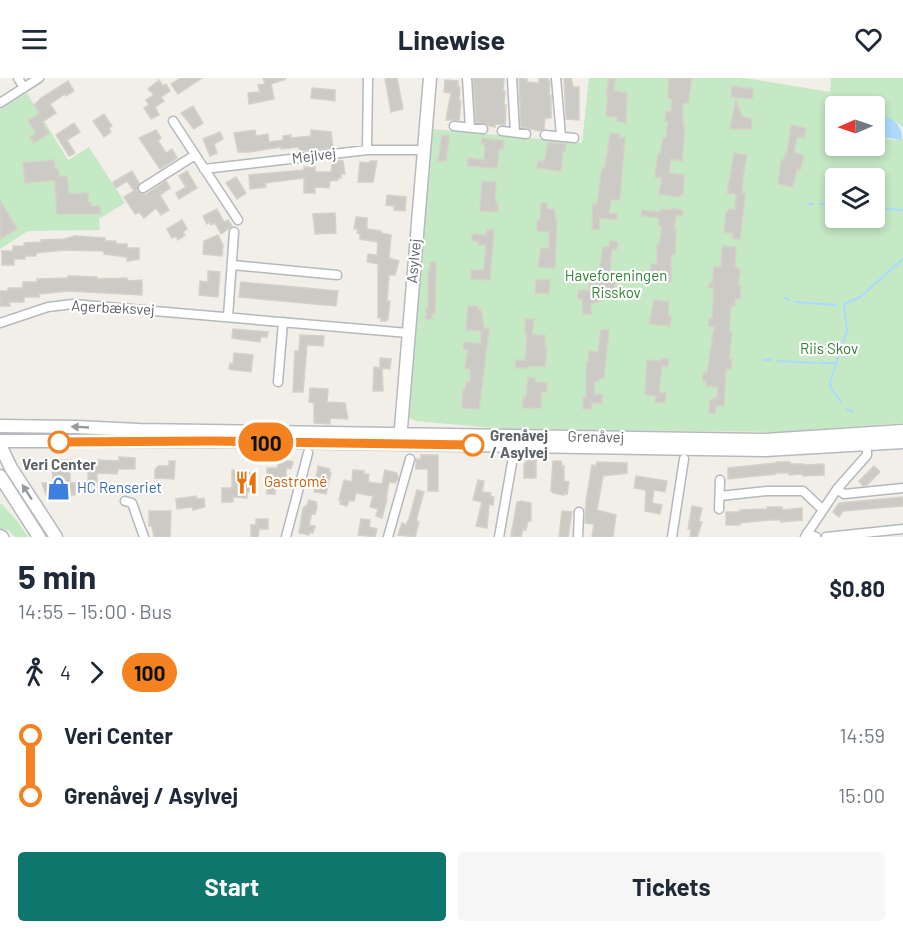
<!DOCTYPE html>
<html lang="en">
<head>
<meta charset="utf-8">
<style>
  :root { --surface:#fff; --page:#f6f6f7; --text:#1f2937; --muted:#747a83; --accent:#0f766e }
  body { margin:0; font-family:Barlow,sans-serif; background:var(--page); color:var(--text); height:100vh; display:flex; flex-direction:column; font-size:22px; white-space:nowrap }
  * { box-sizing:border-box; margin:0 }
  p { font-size:20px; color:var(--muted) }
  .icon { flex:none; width:33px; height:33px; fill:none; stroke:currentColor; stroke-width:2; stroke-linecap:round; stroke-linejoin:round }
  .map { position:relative; height:459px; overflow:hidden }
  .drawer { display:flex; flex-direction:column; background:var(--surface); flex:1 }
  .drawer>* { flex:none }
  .badge { padding:0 12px; border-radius:20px; font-size:21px; line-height:39px }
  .needle { width:39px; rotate:268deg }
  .tools { position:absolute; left:825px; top:18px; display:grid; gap:12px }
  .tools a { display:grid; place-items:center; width:60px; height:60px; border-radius:6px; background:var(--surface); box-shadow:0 3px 9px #0003; font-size:30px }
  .map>.badge { position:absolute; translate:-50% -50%; box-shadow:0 0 0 3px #fff }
  .legs { display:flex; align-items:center; gap:9px; height:66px; padding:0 18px; font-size:20px }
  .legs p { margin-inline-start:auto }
  .overview { display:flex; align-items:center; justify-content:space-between; height:102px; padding:0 18px }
  h1 { font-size:33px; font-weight:700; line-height:45px }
  .action { display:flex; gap:12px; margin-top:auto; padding:12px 18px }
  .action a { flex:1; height:69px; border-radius:6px; background:var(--accent); color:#fff; font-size:24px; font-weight:700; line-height:69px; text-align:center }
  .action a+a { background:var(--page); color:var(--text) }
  ul { padding:0 18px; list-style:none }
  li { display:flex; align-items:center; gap:21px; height:60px; font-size:22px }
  li i { display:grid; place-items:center; width:9px; height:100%; margin:0 8px; background:currentColor }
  li i::after { content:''; width:15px; height:15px; margin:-8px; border:4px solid; border-radius:50%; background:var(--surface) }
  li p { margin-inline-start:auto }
  li:first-child i { background:linear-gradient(#0000 50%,currentColor 0) }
  li:last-child i { background:linear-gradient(currentColor 50%,#0000 0) }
  header { display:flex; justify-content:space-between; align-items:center; height:78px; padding:0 18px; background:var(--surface); font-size:27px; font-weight:700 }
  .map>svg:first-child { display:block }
  .green { fill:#c5e8c5; fill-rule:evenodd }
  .water { fill:#aadaff }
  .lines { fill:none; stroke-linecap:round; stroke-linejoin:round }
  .stream { stroke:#aadaff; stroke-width:2 }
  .building { fill:#cccac5; stroke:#d6d1c6; stroke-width:1.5 }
  .street-casing { stroke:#b5b8bc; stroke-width:11 }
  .secondary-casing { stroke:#b6babf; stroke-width:15 }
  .street { stroke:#fff; stroke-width:8 }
  .secondary { stroke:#fff; stroke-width:12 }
  .oneway { fill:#979a9d }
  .line-1-casing { stroke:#fff; stroke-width:14 }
  .line-1 { stroke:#f58220; stroke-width:9 }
  .stop-1-dot { fill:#fff; stroke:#f58220; stroke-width:3 }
  .labels { text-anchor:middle; stroke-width:4.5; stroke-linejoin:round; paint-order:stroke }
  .street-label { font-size:15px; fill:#5f6368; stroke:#fff }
  .park-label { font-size:15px; fill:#348238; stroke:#fff }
  .stop-label { font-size:15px; font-weight:bold; fill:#5f6368; stroke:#fff; text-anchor:start }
  .food-label { font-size:15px; fill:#c56008; stroke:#fff; text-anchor:start }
  .shop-label { font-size:15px; fill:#366cbe; stroke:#fff; text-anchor:start }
</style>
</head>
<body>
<header><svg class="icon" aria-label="menu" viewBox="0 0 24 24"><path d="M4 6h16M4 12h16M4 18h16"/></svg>Linewise<svg class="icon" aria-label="heart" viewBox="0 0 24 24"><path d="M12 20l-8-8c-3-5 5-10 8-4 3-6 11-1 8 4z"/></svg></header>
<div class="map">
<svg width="903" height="459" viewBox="0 0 903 459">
  <rect width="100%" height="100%" fill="#f1efe8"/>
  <path class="green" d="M589,0H745L830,14L831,0H903V51L901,47L877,36H875L874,28H836V68H874L875,58L894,62L903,61V345L782,354L505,351L416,343L409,340L408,320L432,51L582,65ZM836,100H874V140H836Z
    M27,15L68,82L89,69L125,125L99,141L100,152L28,153L0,171V32Z
    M2,426L18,444L28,459H15L8,452L0,451V427Z"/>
  <path class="water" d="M877,35C891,39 903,46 902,62L875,58V36Z"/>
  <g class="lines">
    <path class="stream" d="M809,126H813
      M820,126L836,127
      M874,130L903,132
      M784,220L790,222
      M796,224L836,227
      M844,226L860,219L903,181
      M764,282H771
      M777,283L816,285
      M820,285H836
      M842,325L831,310L830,304L847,253L844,226
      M846,331L853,334"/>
  </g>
  <path class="building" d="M181,0H202L178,16L171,6Z
    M263,0L286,1L271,6L274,21L249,26L248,15L260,14L258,7L265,6Z
    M385,0H397L403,31L391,34Z
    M473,0H504L503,13H505L504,27H506L505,47L495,46V49L489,48L487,46L476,44Z
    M519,0L527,1V4L539,5V0H548V3H550L549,17H551V40H545L544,51L540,53L521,49Z
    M564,0H571L573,9H579V42L566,41Z
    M609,0L615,1L614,13L627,15L626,45L617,43V39L606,38L608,17H606Z
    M669,0H692L688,25H683V49H685L682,83L671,81L669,95L684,97L683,117H679V119L659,116L662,100L655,99L658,76H660L663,60H666L668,43H665L666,33L671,34L672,21L668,20Z
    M159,2L163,8L166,6L170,13L161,19L164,23L155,29L159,37L151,41L144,30L149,27L146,22L154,17L148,11Z
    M445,2L458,3V9H460L459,23H461L459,42H446L451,15L444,14Z
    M68,3L74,13L66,18L65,16L50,26L56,35L42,44L49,55L34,65L30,59L36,55L28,43L40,35L34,27L41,20Z
    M732,8L753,11L752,21L731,19Z
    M312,10L335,12V23L311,20Z
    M736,22L742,38L752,41L751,51H730Z
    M193,28L203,45L194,51L181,35Z
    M104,36L112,48L109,50L111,54L104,59L93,43Z
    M74,45L80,54L67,62L75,75L69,78L56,57Z
    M791,47L806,50L804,60L797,59L794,75L804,77L800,92L797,91L793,109L778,106L781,82H784L785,75L787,76Z
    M156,52L161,60L158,63L166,75L172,71L177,80L160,91L139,60Z
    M255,52L256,58L268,56L269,64L283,62V58L291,57V60L311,58V52L331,54L333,70L300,73L298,69L281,71V69L250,74H238L234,55Z
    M220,54L223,61L214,66L217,75L210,78L203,61Z
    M610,55L619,56V60H625L620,119L619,122H611L609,135L617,136V142L600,140L599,152L592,151L593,126H597L602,90H605Z
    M442,57L449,58L446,83H438Z
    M482,60L504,63L503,71L499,72L497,90L467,88L468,80L484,82L485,70L484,66H481Z
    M548,64L566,66L565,73L563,72L561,93L537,90L538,83L543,84V82H545Z
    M734,75L747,77L743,99L742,115H745V119L740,161H733V155L724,154L726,134H728L729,131L735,132L736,116L727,115Z
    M54,82L55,91H58L59,99L67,98L69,116L88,115V124H91V128H100L101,136H57L55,102L25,105L23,85Z
    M333,82L343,83L345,96H341V100H338V102L330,103L329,110L315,109V115H304V100L265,105L266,109L250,111L249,97L304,92V89H315V94H331Z
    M370,83H377L373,104H358L360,84L369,85Z
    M132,93L139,105L137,113L145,117L166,103L170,110L160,117L169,132L161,137L156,130L144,140L139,134L135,136L124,119L134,113L127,103L116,110L113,104Z
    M187,93L197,110L179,121L176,115L186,109L179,98Z
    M236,99L246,115L237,121L226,105Z
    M482,103L496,104L495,121L496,125L498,126V134L480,133Z
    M387,117L406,119L405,133L394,132V128L386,127Z
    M0,122L17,151L0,161Z
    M541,125H547V131H555V142H557L555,190L538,189L541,170H549V154L537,153V142H540Z
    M671,130L683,132L682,138L676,137L674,150L676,151L675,176H672L671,179V204H650L651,186H657V167H659L662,148H659V140L641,138L642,132L660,134L661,131L671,132Z
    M217,131L224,144L228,142L232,148L221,156L215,145L211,147L210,144L207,146L203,138Z
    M335,135L336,155L315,156L313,136Z
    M356,139L367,140V151L381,153V155L391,157L389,180L399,183L395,197H389L387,223H390L388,241L386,243H381V240H378V186L367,184L368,176L377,177L378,164L360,161V156L357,155L358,151H354Z
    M182,142L187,151L183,154L185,157L178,162L176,158L172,160L167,151Z
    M487,152H494L490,202L471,201V192H483L484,190L486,167H478V163H472V156L486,157Z
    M218,157L223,167L222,178L203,176L204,163Z
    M75,158L105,160V163H116V166H127V170H139V181L127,183V179L104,176V173L65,172L36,175V178H25V181H14V187H2V173H13V168H25L24,165L41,164V162L64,161Z
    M610,163L618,164L617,171H612L611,177L610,197H616L614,214L603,212L602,222L591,226V236H583L582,221H578V212H589L593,195L599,196L603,169H609Z
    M722,168L736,169L735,188L740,192L738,207H741L740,221H735V228H731L729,253L732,254L729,281H732L731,291H726L724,328H716L715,336L709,335L710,322H713V320H717L718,309L706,308V303H703V294L707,295L714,249L708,248L709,241H712L714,211L708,209L710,204L712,205L714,189H721Z
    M430,184H436L435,236H432V241H426V230H428V193H430Z
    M208,193L220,194L218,219L199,217L200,203L208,204Z
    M68,198L97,199V201L127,200V203L142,202V217L68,213L39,216V219H24V224H9L10,228H0V213H8V210H23V204H37V201L68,200Z
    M536,202H550L549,216L535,215Z
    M241,204L338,213L336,228L239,219Z
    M654,222L669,224L668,238H671L670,248L649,246Z
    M468,228H478V231H481L484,250H488L489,252L479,331L462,330L463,311H465L466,304H470V291L465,290L468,271H463L464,264L481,266V253L466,252Z
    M525,241H534L532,257H545V269H547L545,289L529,288V290H515L516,282H525L527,259L525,254Z
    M233,251L268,254L267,259H261L260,264L232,260Z
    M601,252H609L604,300L599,301V304L595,303L594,316H602V325H592L591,331H583V319H586V284H588L589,273L598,274Z
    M300,257L324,258L323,268L307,267L303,314H293L295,273H299Z
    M234,275L253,277L251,294L229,291L230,285L233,286Z
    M380,280L391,281L390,291L382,290L383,313H373L374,289L380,290Z
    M661,281H669L668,289L662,288L659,314L666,315L665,325L655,324L656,318L645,316L647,282L661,283Z
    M528,299L535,300V304L547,305V314H541V330H523V319H526Z
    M310,310L328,311L327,324L345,325L348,341L330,340V346L314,345V325L309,324Z
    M421,377H438V413H428V391H416V381H421Z
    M119,379L135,380V391H118L117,396L97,395V408H88V387H93L94,385H98V382L119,383Z
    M280,380L293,384L291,391L286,390V410H275V416H267V390H277Z
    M52,382H70V405H75V417H46L42,405H53Z
    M527,382H536V400H524V387Z
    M169,383H175L174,401L155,400V392L158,388H169Z
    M553,383H561L562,388H564V403L569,404L567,416L564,415V417L553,415L551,413Z
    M597,384L627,385V395L603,398L597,432L616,437L613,459H592L594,446L585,445L586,423L592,387L596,388Z
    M776,384H790V386H804V387L824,386V397L803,398V396L789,397V395H776V396L728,401V390L776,385Z
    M318,388L330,391L329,394L331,395L326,416L314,414Z
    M874,388L880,394L867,407L863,408L859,403Z
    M232,392H247V395H254L253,415L247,414V420L233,419V424H222V410H232Z
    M353,392L364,393V396H369L368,404L382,406L385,392L397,395L398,401L395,405L389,404L386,421H387L382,440L376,438L378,431L370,429L373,418L356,415L354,423L349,422L347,428L340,426L341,422H339L344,402L352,404Z
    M636,398L667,403L665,414L654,412L652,425L662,427L660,436L645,433L646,412L634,410Z
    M478,402L484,403L482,414L491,415L490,418L494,419L493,427L489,426L487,450L476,448L482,424L473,422Z
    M417,412L424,414L417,439V444H419L415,459L398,457L402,445L406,447L409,441Z
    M196,418L197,421L204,420L205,429L193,432L192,429L177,431L176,421Z
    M903,419V428L843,433L839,439L833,434L839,425Z
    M309,422L316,424L317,429L315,436L312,435L309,447L315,448L313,455L310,454L309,457L299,455L303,430L307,427Z
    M521,423L531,425V443H528L526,452L523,451L521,459L511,458L517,424Z
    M692,428L702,430L699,443L702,444L697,459H690L691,451H688Z
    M767,429H782V432L802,430V442L781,444V442H768L740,445V447H726V434H740V432L767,431Z
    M149,433H171L170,459H154L152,448H149Z
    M562,433L572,434L568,459H559Z
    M256,441H268V451H259L258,459H251V447H256Z
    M361,441L370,442L369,449L377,451L375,459L358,457Z"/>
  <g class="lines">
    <defs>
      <path id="street" d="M18,0L24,10
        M467,0L470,50
        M512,0L515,54
        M556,0L561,58
        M0,25L39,0
        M173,43L238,142
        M454,48L483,51
        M502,53L526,56
        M545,57L574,60
        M367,72L368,0
        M204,91L367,72H424
        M143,110L195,77
        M232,187L337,197
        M228,239L234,154
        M0,245L48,229L73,226L408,255
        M278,304L283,244
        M837,411L844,416L903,410
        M720,418L767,413H803L822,431
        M125,423L132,425L144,459
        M719,431L720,402
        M807,455L816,459
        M286,459L308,375
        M388,459L410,381
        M499,459L513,379
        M578,459L579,434
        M672,459L684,381
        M805,459L837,411L867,377V361
        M826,459L903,451"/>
      <path id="secondary" d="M0,348L76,349L139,352L765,362L903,353
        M400,362L430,0
        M0,363H228L765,372L903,364
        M0,367L11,390L56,459
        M0,398L39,459
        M0,458L2,459"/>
    </defs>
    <use href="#street" class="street-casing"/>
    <use href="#secondary" class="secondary-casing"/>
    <use href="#street" class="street"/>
    <use href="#secondary" class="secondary"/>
  </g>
  <defs><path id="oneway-solid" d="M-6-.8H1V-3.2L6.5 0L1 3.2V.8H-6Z" transform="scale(1.5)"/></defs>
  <g class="oneway">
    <use href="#oneway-solid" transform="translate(80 349) rotate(-177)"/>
    <use href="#oneway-solid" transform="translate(27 414) rotate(-123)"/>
  </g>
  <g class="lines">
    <defs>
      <path id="line-1" d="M59,364L212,363L473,367"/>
    </defs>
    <use href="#line-1" class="line-1-casing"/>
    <use href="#line-1" class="line-1"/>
  </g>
  <defs>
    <symbol id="restaurant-bare" viewBox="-9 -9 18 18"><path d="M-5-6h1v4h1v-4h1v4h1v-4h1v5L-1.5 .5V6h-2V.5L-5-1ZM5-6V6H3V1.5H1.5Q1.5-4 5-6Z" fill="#e8710a" stroke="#fff" stroke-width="2.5" paint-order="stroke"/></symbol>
    <symbol id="shop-bare" viewBox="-9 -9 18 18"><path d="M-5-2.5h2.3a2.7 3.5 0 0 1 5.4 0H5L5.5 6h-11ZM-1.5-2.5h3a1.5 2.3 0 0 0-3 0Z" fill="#3f7fe0" stroke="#fff" stroke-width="2.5" paint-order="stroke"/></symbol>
  </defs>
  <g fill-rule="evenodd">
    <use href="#restaurant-bare" x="230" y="388" width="33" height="33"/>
    <use href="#shop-bare" x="42" y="394" width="33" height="33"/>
  </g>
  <g class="stop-1-dot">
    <circle cx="59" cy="364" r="10"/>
    <circle cx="473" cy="367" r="10"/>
  </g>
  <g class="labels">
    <g class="street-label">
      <text transform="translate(314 78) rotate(-7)" y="5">Mejlvej</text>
      <text transform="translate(414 183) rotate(-85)" y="5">Asylvej</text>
      <text transform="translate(113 230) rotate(3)" y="5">Agerbæksvej</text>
      <text transform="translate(596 359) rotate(1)" y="5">Grenåvej</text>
    </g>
    <g class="park-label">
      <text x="616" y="203">Haveforeningen<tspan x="616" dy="17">Risskov</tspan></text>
      <text x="829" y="276">Riis Skov</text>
    </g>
    <g class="stop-label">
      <text x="490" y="363">Grenåvej<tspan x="490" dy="17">/ Asylvej</tspan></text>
      <text x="59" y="392" text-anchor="middle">Veri Center</text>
    </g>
    <g class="food-label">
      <text x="264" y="409">Gastromé</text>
    </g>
    <g class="shop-label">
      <text x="77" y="415">HC Renseriet</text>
    </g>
  </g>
</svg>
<div class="tools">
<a><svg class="needle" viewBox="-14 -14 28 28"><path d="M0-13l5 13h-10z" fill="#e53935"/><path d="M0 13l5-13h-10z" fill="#747a83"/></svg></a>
<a><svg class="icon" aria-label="layers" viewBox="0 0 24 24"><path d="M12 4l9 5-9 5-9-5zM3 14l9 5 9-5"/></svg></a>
</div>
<b class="badge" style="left:266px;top:364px;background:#f58220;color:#111">100</b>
</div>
<section class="drawer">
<div class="overview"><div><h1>5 min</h1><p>14:55 – 15:00 · Bus</p></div><b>$0.80</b></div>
<div class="legs"><svg class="icon" aria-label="walk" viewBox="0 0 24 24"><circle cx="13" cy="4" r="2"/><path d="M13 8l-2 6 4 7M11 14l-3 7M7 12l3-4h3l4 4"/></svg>4<svg class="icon" aria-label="forward" viewBox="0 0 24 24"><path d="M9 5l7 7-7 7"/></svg><b class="badge" style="background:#f58220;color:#111">100</b></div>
<ul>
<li><i style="color:#f58220"></i><b>Veri Center</b><p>14:59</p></li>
<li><i style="color:#f58220"></i><b>Grenåvej / Asylvej</b><p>15:00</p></li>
</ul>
<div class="action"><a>Start</a><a>Tickets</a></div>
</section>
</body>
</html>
